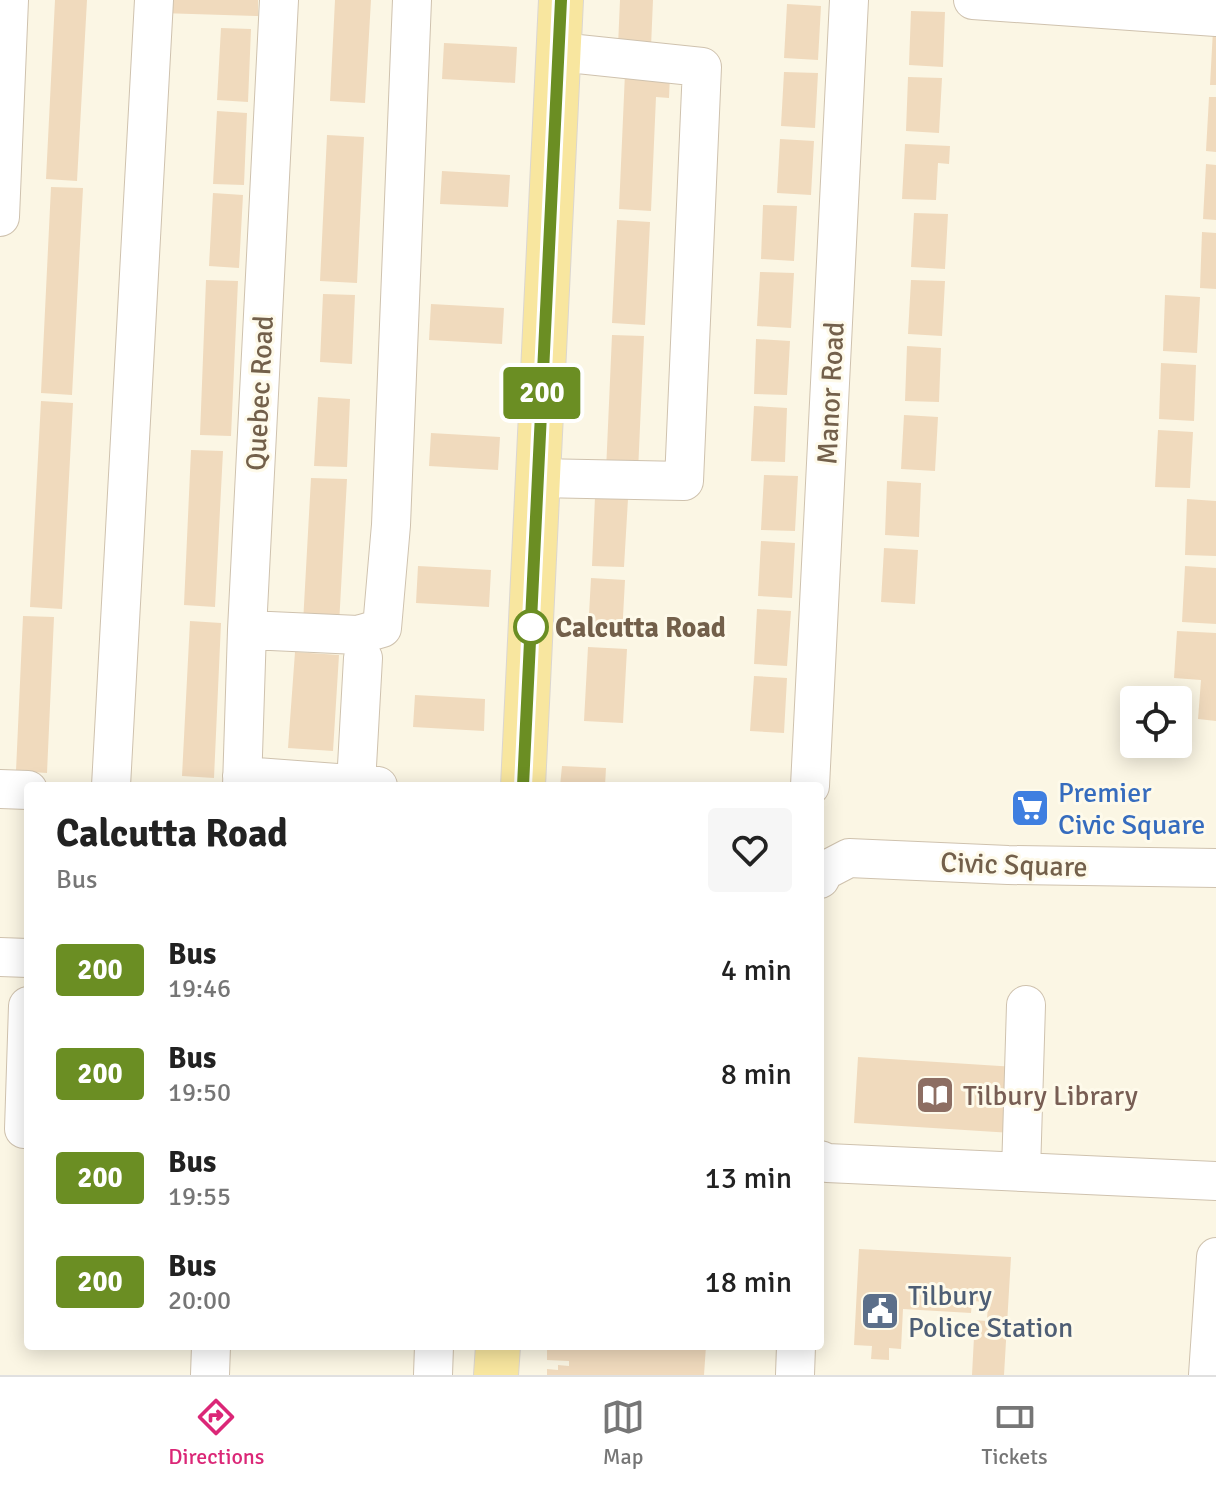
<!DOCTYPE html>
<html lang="en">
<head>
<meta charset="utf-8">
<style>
  :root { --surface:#fff; --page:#f6f6f6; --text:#222; --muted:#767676; --line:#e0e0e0; --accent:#db2777 }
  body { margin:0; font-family:Signika,sans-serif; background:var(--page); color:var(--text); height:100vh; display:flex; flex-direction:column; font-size:30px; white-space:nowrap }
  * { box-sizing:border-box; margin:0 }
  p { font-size:26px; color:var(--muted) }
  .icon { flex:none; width:44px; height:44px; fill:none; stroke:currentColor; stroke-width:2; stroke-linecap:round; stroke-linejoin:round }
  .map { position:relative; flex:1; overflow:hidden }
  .details { position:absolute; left:24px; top:782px; width:800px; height:568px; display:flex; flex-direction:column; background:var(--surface); border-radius:8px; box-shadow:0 4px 20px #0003 }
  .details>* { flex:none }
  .badge { padding:0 16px; border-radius:6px; font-size:28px; line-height:52px }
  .fabs { position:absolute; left:1120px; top:686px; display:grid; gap:16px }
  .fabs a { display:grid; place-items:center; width:72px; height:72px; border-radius:8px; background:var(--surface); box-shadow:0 4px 20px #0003; font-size:40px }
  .map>.badge { position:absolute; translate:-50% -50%; box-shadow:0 0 0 4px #fff }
  .round { display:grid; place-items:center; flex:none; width:84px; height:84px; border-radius:8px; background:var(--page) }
  .overview { display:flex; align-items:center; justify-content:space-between; height:136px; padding:0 32px }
  h1 { font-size:38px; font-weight:700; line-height:60px }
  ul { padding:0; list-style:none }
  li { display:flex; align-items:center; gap:24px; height:104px; padding:0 32px }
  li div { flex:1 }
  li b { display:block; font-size:30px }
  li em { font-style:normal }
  li .badge { min-width:88px; font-weight:700; text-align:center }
  .tab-bar { display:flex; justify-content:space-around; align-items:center; height:112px; border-top:2px solid var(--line); background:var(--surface); font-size:22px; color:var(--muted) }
  .tab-bar a { display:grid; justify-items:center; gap:4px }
  .tab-bar .on { color:var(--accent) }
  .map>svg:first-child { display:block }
  .building { fill:#f0dabd }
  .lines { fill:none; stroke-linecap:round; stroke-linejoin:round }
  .minor-casing { stroke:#cfc2ae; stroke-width:40 }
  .major-casing { stroke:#dbd6d0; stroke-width:46 }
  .minor { stroke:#fff; stroke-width:38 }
  .major { stroke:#f8e69f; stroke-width:44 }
  .line-casing { stroke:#fff; stroke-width:18 }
  .line { stroke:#6b8e23; stroke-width:12 }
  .stop-dot { fill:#fff; stroke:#6b8e23; stroke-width:4 }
  .labels { text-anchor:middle; stroke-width:6; stroke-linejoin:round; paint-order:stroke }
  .street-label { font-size:28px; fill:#73604b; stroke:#fefaea }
  .stop-label { font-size:28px; font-weight:bold; fill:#73604b; stroke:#fefaea; text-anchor:start }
  .shop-label { font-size:28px; fill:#366cbe; stroke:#fefaea; text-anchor:start }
  .education-label { font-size:28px; fill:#785e54; stroke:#fefaea; text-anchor:start }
  .service-label { font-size:28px; fill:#4e5e75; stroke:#fefaea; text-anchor:start }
</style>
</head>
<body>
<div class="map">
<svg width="1216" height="1375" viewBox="0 0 1216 1375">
  <rect width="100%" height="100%" fill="#fbf6e4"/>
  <path class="building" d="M55,0H87L77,181L46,179Z
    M160,0H258V16L160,13Z
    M335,0H371L365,103L330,101Z
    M620,0H653L651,47L618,46Z
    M787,4L821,6L818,60L784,58Z
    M911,11L945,12L943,67L909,65Z
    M221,28L251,29L248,102L217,100Z
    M1213,30H1216V85H1210Z
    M444,43L517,47L515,83L442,79Z
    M784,72L818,73L815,128L781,126Z
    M625,73L670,75L669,98L656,97L651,211L619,209Z
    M908,77L942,78L939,133L906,131Z
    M1209,97H1216V152L1206,151Z
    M217,111L247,113L244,185L213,184Z
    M327,135L364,137L357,283L320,281Z
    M780,139L814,141L811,195L777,193Z
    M905,144L950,146L949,164L938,163L936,200L902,199Z
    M1206,164L1216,165V220L1203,219Z
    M442,171L510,175L508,207L440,204Z
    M51,187L83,188L72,395L41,393Z
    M213,193L243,195L239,268L209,266Z
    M763,205L797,206L794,261L761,259Z
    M914,213L948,214L945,269L911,267Z
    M617,220L650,222L645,325L612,323Z
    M1202,232L1216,233V289L1200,288Z
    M760,272L794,273L791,328L757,326Z
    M206,280L238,281L231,436L200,435Z
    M911,280L945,281L942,336L908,334Z
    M323,294L355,295L352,364L320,362Z
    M1165,295L1200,297L1197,353L1163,351Z
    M431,304L504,308L502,344L429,340Z
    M612,335L644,336L638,472L606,471Z
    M756,339L790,341L787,395L754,394Z
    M907,346L941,348L939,402L905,401Z
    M1161,363L1196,365L1194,421L1159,419Z
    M318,397L350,399L347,467L314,466Z
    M41,401L73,403L62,609L30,607Z
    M754,406L787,408L785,462L751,461Z
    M904,415L938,417L935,471L901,469Z
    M1158,430L1193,432L1190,488L1155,487Z
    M431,433L500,437L498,470L429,466Z
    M191,450L223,451L215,607L184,605Z
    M764,475L798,476L795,531L761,530Z
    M311,478L347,479L339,625L303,623Z
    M887,481L921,483L919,537L885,535Z
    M595,497L628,499L624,567L592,566Z
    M1187,499L1216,501V556L1185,555Z
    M761,541L795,543L792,598L758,596Z
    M884,548L918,550L915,604L881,602Z
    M418,566L491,570L489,607L416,603Z
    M1185,566L1216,568V624L1182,622Z
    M591,578L625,580L622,635L588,633Z
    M757,609L791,611L787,666L754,664Z
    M23,616L54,617L47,773L16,771Z
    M190,621L221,623L214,778L182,776Z
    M1177,631L1216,633V721L1198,719L1201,680L1174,678Z
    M588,647L627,649L623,723L584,721Z
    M295,652L339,655L333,751L288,748Z
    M754,676L787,678L784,733L750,731Z
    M415,695L485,699L484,731L413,727Z
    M562,766L606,768L605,786H560Z
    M858,1057L1016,1067L1012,1133L854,1123Z
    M859,1249L1011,1257L1004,1375H972L974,1337H971L972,1320L987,1321L988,1302L972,1301L971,1313L903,1309L901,1349L889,1348V1360L871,1359L872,1346L854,1345Z
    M547,1346H706L704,1375H547V1369L558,1370V1365L569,1366V1361L547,1360Z"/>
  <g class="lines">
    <defs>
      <path id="minor" d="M973,0L1216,17
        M0,217L9,0
        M538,478L684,481L702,67L559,52
        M247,630L358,635L382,628L391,525L412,0
        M242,776L378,786
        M356,784L363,658
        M111,786L154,0
        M242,786L247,630L279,0
        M810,786L849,0
        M0,789L28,790
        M820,879L824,871L849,858L1008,865L1216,868
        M0,957L28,958
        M24,1129L28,1006
        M820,1160L827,1163L1216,1181
        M1021,1172L1026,1005
        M210,1375L211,1346
        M433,1375L434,1346
        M795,1375L796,1346
        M1208,1375L1216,1257"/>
      <path id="major" d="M523,786L561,0
        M496,1375L498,1346"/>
    </defs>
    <use href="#minor" class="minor-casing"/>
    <use href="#major" class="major-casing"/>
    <use href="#minor" class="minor"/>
    <use href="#major" class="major"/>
  </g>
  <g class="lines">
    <defs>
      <path id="line" d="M523,786L561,0"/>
    </defs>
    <use href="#line" class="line-casing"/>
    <use href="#line" class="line"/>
  </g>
  <defs>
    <symbol id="supermarket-square" viewBox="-11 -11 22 22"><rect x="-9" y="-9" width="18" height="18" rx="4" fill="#3f7fe0" stroke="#fefaea"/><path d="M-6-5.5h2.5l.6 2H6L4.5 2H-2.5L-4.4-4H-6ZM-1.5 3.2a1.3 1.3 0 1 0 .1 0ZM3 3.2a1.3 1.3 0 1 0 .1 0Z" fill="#fff"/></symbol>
    <symbol id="library-square" viewBox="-11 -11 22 22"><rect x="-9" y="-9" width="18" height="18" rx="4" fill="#8d6e63" stroke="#fefaea"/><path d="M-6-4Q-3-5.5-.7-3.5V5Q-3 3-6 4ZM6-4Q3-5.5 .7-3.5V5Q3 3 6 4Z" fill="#fff"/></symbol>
    <symbol id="civic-square" viewBox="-11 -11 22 22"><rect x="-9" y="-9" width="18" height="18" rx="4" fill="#5c6f8a" stroke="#fefaea"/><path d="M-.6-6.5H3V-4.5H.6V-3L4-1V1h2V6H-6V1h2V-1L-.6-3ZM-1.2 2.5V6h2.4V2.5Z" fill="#fff"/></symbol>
  </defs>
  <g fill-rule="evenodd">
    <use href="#supermarket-square" x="1008" y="786" width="44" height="44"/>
    <use href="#library-square" x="913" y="1073" width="44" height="44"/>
    <use href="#civic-square" x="858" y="1289" width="44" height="44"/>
  </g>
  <circle class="stop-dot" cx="531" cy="627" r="16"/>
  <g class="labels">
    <g class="street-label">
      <text transform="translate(259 393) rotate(-87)" y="10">Quebec Road</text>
      <text transform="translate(830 393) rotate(-87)" y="10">Manor Road</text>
      <text transform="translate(1014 864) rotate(2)" y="10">Civic Square</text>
    </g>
    <g class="stop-label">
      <text x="555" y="637">Calcutta Road</text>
    </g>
    <g class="shop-label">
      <text x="1058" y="802">Premier<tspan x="1058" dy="32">Civic Square</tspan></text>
    </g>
    <g class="education-label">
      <text x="963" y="1105">Tilbury Library</text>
    </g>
    <g class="service-label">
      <text x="908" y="1305">Tilbury<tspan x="908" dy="32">Police Station</tspan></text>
    </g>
  </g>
</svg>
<div class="fabs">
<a><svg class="icon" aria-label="locate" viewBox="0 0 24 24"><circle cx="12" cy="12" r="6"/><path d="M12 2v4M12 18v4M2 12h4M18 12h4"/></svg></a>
</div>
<b class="badge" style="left:542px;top:393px;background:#6b8e23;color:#fff">200</b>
<section class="details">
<div class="overview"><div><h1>Calcutta Road</h1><p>Bus</p></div><a class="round"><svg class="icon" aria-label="heart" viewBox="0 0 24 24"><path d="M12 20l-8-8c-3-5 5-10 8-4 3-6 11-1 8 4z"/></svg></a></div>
<ul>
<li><span class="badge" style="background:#6b8e23;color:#fff">200</span><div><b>Bus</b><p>19:46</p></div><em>4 min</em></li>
<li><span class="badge" style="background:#6b8e23;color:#fff">200</span><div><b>Bus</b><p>19:50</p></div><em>8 min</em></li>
<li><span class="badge" style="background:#6b8e23;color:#fff">200</span><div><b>Bus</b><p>19:55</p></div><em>13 min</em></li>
<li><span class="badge" style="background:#6b8e23;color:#fff">200</span><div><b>Bus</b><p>20:00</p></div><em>18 min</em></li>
</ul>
</section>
</div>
<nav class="tab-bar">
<a class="on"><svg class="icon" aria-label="directions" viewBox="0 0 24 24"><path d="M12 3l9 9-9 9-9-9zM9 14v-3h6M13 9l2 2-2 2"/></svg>Directions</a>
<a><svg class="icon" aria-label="map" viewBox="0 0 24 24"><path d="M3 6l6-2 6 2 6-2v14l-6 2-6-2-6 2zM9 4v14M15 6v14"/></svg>Map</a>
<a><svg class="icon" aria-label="tickets" viewBox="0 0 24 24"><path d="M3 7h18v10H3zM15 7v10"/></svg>Tickets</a>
</nav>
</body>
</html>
